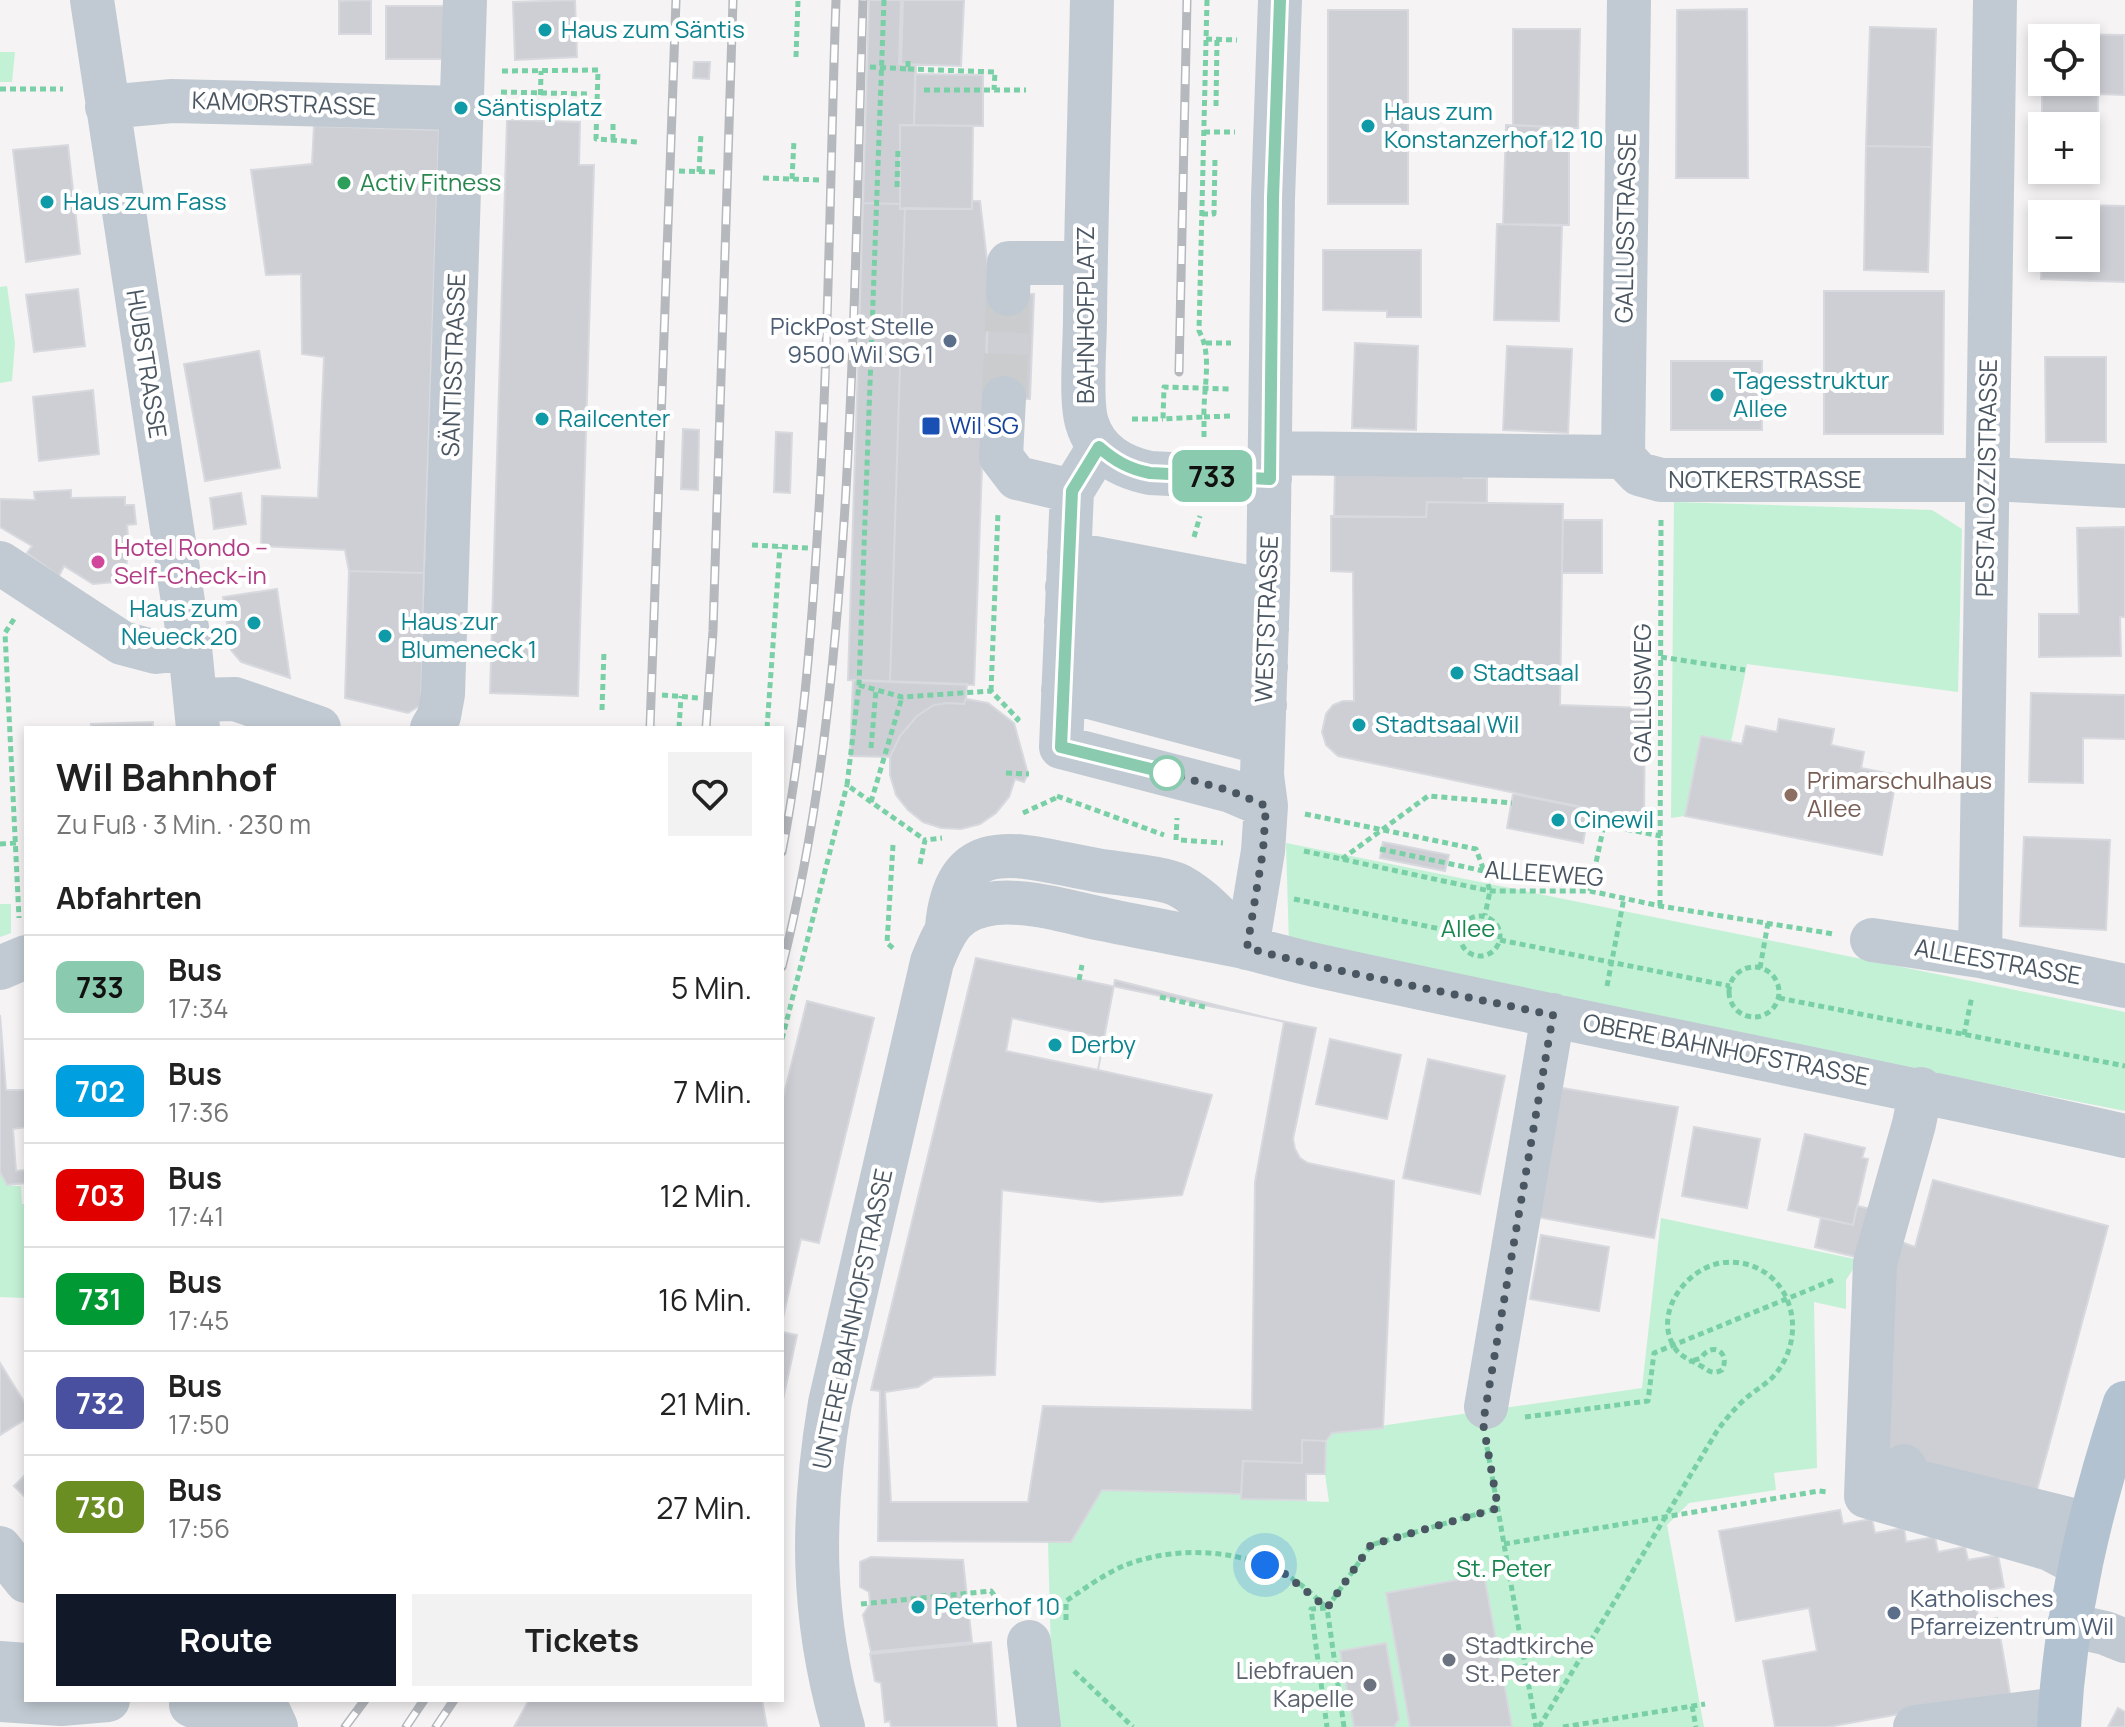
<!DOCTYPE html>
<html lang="de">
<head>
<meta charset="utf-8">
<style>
  :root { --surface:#fff; --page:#f2f2f2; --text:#222; --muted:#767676; --line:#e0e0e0; --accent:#111827 }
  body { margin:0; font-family:Manrope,sans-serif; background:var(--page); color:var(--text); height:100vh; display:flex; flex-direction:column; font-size:30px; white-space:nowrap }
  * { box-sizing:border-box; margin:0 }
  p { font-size:26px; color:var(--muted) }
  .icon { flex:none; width:44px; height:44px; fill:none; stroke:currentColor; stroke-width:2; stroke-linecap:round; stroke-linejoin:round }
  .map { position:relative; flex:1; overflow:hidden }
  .side { position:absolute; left:24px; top:726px; width:760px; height:976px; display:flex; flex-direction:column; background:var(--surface); border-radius:0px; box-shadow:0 4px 12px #0003 }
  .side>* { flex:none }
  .badge { padding:0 16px; border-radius:12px; font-size:28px; line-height:52px }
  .buttons { position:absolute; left:2028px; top:24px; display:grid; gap:16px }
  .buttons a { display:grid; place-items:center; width:72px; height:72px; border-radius:0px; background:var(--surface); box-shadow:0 4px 12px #0003; font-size:40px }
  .you { position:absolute; width:40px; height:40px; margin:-20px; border:6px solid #fff; border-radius:50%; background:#1a73e8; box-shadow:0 0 0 12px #1a73e833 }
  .map>.badge { position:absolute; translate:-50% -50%; box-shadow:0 0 0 4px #fff }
  h2 { padding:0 32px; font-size:30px; line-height:72px }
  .round { display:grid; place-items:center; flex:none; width:84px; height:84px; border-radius:0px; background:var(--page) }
  .summary { display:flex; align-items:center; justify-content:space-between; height:136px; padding:0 32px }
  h1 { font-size:38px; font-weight:700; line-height:60px }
  .primary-button { display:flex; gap:16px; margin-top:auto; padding:16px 32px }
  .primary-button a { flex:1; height:92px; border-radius:0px; background:var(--accent); color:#fff; font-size:32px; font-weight:700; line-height:92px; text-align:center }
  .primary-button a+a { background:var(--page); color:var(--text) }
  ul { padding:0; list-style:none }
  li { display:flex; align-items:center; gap:24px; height:104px; padding:0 32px; border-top:2px solid var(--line) }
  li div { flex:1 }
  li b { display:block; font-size:30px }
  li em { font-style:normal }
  li .badge { min-width:88px; font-weight:700; text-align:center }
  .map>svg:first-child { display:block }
  .green { fill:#c3f1d5 }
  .building { fill:#cdcfd5; stroke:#d7d9de; stroke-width:2; fill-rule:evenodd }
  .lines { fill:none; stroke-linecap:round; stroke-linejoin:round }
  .minor-tunnel { stroke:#caccce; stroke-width:44; stroke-dasharray:44 22; stroke-linecap:butt }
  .path { stroke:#7ad0a6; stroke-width:5; stroke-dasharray:6 4; stroke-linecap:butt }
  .minor { stroke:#c1cad2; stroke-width:44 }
  .major { stroke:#b3c2d1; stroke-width:44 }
  .rail-casing { stroke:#b5b8bd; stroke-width:9 }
  .rail { stroke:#fff; stroke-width:6; stroke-dasharray:18; stroke-linecap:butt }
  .line-casing { stroke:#fff; stroke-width:18 }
  .line { stroke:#8acaaf; stroke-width:12 }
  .walk { stroke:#4a5661; stroke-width:8; stroke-dasharray:0 14.4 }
  .culture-dot { fill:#0f9aa8; stroke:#fff; stroke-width:3 }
  .leisure-dot { fill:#2e9e5b; stroke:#fff; stroke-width:3 }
  .service-dot { fill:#5c6f8a; stroke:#fff; stroke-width:3 }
  .transit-dot { fill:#1a4fb4; stroke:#fff; stroke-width:3 }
  .hotel-dot { fill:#d1479c; stroke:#fff; stroke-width:3 }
  .stop-dot { fill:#fff; stroke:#8acaaf; stroke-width:4 }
  .education-dot { fill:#8d6e63; stroke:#fff; stroke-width:3 }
  .worship-dot { fill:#6b7280; stroke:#fff; stroke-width:3 }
  .labels { text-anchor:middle; stroke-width:8; stroke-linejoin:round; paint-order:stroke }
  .culture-label { font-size:24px; fill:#0d838f; stroke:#fff; text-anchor:start }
  .street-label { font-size:24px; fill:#4a5661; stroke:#fff }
  .leisure-label { font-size:24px; fill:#27864d; stroke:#fff; text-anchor:start }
  .service-label { font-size:24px; fill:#4e5e75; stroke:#fff; text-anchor:end }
  .transit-label { font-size:24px; fill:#164399; stroke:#fff; text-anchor:start }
  .hotel-label { font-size:24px; fill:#b23c85; stroke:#fff; text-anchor:start }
  .education-label { font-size:24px; fill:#785e54; stroke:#fff; text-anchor:start }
  .park-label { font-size:24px; fill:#17864f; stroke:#fff }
  .worship-label { font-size:24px; fill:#5b616d; stroke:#fff; text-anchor:start }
</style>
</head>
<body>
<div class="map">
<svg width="2125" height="1727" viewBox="0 0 2125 1727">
  <rect width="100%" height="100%" fill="#f5f3f3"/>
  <path class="green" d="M0,52H15L12,82H0Z
    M7,286L15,343L12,381L0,383V287Z
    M1674,502L1932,510L1962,529L1958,692L1747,664L1731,742L1701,737L1685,816L1671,818Z
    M1286,843L2125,1012V1111L1289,944Z
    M0,904H11V933L0,937Z
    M0,1157L13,1177L12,1186H21L22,1204H26V1298L0,1297Z
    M1661,1218L1859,1260L1846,1280V1309L1814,1302L1817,1468L1774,1473L1776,1490L1689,1503L1667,1525L1704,1727H1053L1048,1542H1071L1102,1490L1241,1494L1242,1499L1329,1502C1327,1482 1318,1450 1332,1433L1642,1388Z"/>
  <path class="building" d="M371,0V34H339V1Z
    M575,0L577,57L515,60L513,2Z
    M869,0H901L899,64L916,65L914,125H900V204L863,203Z
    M903,0H964L961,66L901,64Z
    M386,6H449V59H386Z
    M1747,9L1748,178H1676L1677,10Z
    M1328,10H1408V204H1328Z
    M1870,27L1936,29L1932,147L1866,146Z
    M1513,29H1580L1578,128L1513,125Z
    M2042,34L2124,35V95L2098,94L2097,158H2086V126H2042V157ZM2042,38H2086V82H2042Z
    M694,62H710L709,79L693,78Z
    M915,74L983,75V126L914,125Z
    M507,120L580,122L579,165H594L578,696L490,693Z
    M900,125L973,126L972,209H900Z
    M1506,125L1569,128V225L1503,224Z
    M314,126L439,130L424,573L349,571L345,550L261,546L262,496L318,498L324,357L302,354L301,274L266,275L251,170L312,164Z
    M68,145L80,254L26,262L13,150Z
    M1866,146L1932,147L1928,272L1864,270Z
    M972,201H980L989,277L974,685L890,682L905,208L972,209Z
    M863,203L900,204V209L905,208L890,682L848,680Z
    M2042,204L2125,206V282L2041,279L2042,221V258H2086V214H2042Z
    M1497,224L1562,226L1559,321L1494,320Z
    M1323,250H1421V317H1387V311L1323,310Z
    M78,289L85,346L34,352L26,295Z
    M1824,291H1944L1943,434H1824Z
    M989,293L1034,294L1030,399L985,397Z
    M1355,343L1418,346L1416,430L1352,428Z
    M1507,346L1572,349L1568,433L1503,430Z
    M259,351L280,468L205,481L184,364Z
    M2045,357H2106V442H2046Z
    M1671,361H1762V430H1671Z
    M93,390L99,454L39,461L33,397Z
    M683,429L699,430L698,490L681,489Z
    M776,432L792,433L790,493L774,492Z
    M1335,469L1464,470V478H1487V503L1427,502L1426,517H1334Z
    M71,490V498L125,497V505H134L136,524L127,525L129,548L126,567L122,576L115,582L93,584L64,566L59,576L27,553L32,546L0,527V499L35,500L34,492Z
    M241,493L246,524L214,529L210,498Z
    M1427,502L1563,504L1560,705L1645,708L1644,820L1338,756L1326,745L1322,732L1326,714L1333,705L1343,701H1354L1353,572L1331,571V516L1426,517Z
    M1563,520H1602V573H1562Z
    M2125,527V617H2120L2121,656L2039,657V614H2079L2077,528Z
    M349,571L424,573L421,705L408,713L345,698Z
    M277,589L290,678L241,662L231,650L223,597Z
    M853,680L967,684L966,699L964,704L947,703L934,705L917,716L900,736L890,757L850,756Z
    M2031,693L2125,695V739L2083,738V783L2029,782Z
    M966,699L988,703L1014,723L1028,774L1024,782L1015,779L1009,797L996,813L980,824L961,829L941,828L923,822L908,810L896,795L890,775V757L900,736L917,716L934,705L947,703L964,704Z
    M1779,719L1834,729L1831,745L1864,752L1861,768L1897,775L1882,855L1685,816L1701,736L1742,744L1746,726L1777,732Z
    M153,722V728H91V724Z
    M1513,794L1589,809L1583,843L1507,828Z
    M2024,837L2110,840L2106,930L2020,926Z
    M1383,842L1449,855L1445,871L1380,858Z
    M976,958L1316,1028L1293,1139L1295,1149L1300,1158L1308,1163L1394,1181L1383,1428L1332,1433L1326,1441L1302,1440V1463L1243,1461L1241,1494L1102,1490L1071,1542L878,1541L880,1391L871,1390Z
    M1115,980L1284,1022L1255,1182L1252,1410L1043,1406L1028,1502H891L885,1392L918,1387L934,1377L995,1375L1002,1190L1101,1202L1182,1195L1212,1095L1098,1070Z
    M807,1001L874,1018L819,1243L801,1239L782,1322V1102Z
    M0,1015L6,1090H26V1183L7,1185L0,1172Z
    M1012,1018L1104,1038L1098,1070L1006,1051Z
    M1330,1039L1401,1055L1387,1119L1316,1104Z
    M1428,1059L1505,1076L1480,1194L1403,1178Z
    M1562,1088L1678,1107L1654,1238L1537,1217Z
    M26,1127V1170L16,1171L13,1129Z
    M1694,1127L1760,1139L1747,1208L1682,1196Z
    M1805,1134L1865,1148L1862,1158L1868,1159L1853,1225L1788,1210Z
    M1933,1180L2108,1226L2034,1501L1887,1461L1896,1240L1915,1247Z
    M1857,1206L1871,1209L1860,1258L1815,1247L1821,1218L1853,1225Z
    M1541,1235L1609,1247L1599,1311L1530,1299Z
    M782,1332L797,1335L782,1404Z
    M0,1363L26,1405V1419L0,1435Z
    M1302,1440L1326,1441L1325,1474H1306V1500L1241,1499L1243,1461L1302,1463Z
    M26,1474V1498L14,1486Z
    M1840,1510L1843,1524L1872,1519L1875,1533L1904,1528L1906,1542L1935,1537L1938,1552L1965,1547L1968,1560L1998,1555L2004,1587L1974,1593L1979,1622L1997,1618L2010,1694L1828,1727H1775L1763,1661L1817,1651L1809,1608L1736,1621L1719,1531Z
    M871,1557L963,1560L972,1642L871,1652L863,1615L870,1604L869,1592L860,1587V1562Z
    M1484,1575L1512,1727H1410L1386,1593Z
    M991,1642L997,1727H891L890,1721L885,1722L881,1683L875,1681L870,1654Z
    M1386,1643L1399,1719L1394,1727H1354L1340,1651Z
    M529,1700H762L767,1727H514Z
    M2118,1708L2125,1712V1727H2108Z"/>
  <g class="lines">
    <path class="minor-tunnel" d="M1004,398L1008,294"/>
    <path class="path" d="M884,0L859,685L847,785L925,840
      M1207,0L1199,331C1213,355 1203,389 1204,417L1163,419L1164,387L1230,389
      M1206,39L1237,40
      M796,57L798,0
      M870,67L908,69V57
      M908,69L995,72L994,90
      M502,71L598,70L596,139L638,142
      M0,89H63
      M924,90H1026
      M501,92L588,94
      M1216,106L1217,39
      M501,115H596
      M540,115L541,71
      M1204,132H1235
      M613,140V120
      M679,171L718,172
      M699,172L701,133
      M763,178L821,180
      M792,179L794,140
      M897,187L898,148
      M1202,214H1214L1215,157
      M1206,343H1231
      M1132,419H1163
      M1204,437V417L1230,416
      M1194,537L1200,516
      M752,545L808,548
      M14,619L5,633L19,918
      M1661,657L1745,670
      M859,685L902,697L991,691L1018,719L1014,723
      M991,691L998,512
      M662,695L699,698
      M602,710L604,651
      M679,728L681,696
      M767,728L780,547
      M871,748L876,690
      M1006,773L1029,774
      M1057,796L1164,835
      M871,802L902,697
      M1023,813L1058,797
      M1305,814L1476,849L1484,871
      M1176,840L1177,818
      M1181,840L1223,843
      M0,844L16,843
      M893,845L887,943L894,949
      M1380,849L1484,871L1490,891L1485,915
      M1304,851L1490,891H1590L1660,906L1834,934
      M1342,859L1428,796L1512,803
      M920,864L925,840L942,838
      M1590,891L1604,825L1661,836
      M1294,899L1460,933
      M1660,906L1661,519
      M1460 936a20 20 0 1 1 40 0a20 20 0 1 1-40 0Z
      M1500,940L1730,986
      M1729 992a25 25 0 1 1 50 0a25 25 0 1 1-50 0Z
      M1760,968L1768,923
      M1079,980L1082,965
      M1607,986L1624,898
      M1160,997L1205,1007
      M1779,998L2125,1066
      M1964,1035L1972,996
      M782,1039L847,785
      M1525,1417L1648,1401L1654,1353L1833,1280
      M1487,1447L1536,1727
      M1504,1544L1819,1491L1827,1492
      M861,1604L991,1591L1004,1609
      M1326,1608L1311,1609L1327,1727
      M1066,1620V1601C1084,1589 1103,1575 1123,1566C1173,1546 1236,1548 1284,1574C1300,1582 1313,1595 1327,1608
      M1074,1671L1133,1727
      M1692,1706L1696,1727
      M1344,1727L1327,1608L1371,1545L1498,1508
      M1539,1727L1717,1431C1725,1420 1734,1409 1745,1399C1755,1390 1769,1383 1777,1372C1799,1344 1798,1302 1772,1278C1757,1264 1735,1259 1716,1264C1685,1272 1655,1312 1673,1345C1679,1357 1691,1360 1701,1366C1710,1371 1712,1375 1722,1370C1731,1352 1712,1341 1701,1358L1689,1362
      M1563,1727L1705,1704"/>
    <path class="minor" d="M92,0L190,648L198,728
      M1092,0C1090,106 1086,213 1085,319C1085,343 1080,402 1087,423C1096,453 1121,467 1150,473L1270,479
      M107,107L172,101L461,108
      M1008,294L1009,263H1086
      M1004,398L1001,457L1017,478L1072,491
      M1099,447L1072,491L1061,747L1231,791L1266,806
      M1270,453L1623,457
      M1623,457L1639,474L1661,480H2011L2125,486
      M1623,457L1629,0
      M1069,553L1268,591
      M0,563L122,643L156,652L190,648
      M1067,587L1267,629
      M1066,621L1266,667
      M1065,656L1265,705
      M1063,690L1263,743
      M196,700L235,699L319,728
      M432,728L439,716L443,694L465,0
      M947,927C956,827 1026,858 1096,870C1117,874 1163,877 1180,886C1207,901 1226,925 1247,948
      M1872,940L1980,956L2125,986
      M1247,948L1263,851L1266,806L1262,775L1268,591L1273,198L1280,0
      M1980,956L1995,0
      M0,968L26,957
      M1921,1089L1914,1124L1875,1263L1866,1496L2050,1549L2080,1565
      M1486,1407L1553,1015
      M1904,1466L1911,1480L2089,1524
      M0,1548L26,1581
      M2069,1625L2105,1633L2125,1641
      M1029,1642L1039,1727
      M0,1663L26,1665
      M0,1700L61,1704L108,1700
      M257,1700L270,1714L276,1727
      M191,1705L239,1727
      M843,1727C811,1616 811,1517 830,1403L932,962C946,927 955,908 996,903C1033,900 1071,913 1107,920C1154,930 1202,938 1248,948C1271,954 1293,960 1315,965C1585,1025 1856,1075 2125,1136
      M1915,1727L2060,1709"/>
    <path class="major" d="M2059,1727C2065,1615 2090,1509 2125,1403"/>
    <defs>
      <path id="rail" d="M1179,372L1187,0
        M650,728L676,0
        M706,728L713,631L733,0
        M782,852C804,739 812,624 819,509C829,339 830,170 836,0
        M782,967C820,816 835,663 845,507C855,338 858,169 863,0
        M345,1727L365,1700
        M406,1727L424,1700
        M436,1727L454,1700"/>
    </defs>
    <use href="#rail" class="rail-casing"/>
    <use href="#rail" class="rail"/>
  </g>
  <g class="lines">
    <defs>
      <path id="line" d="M1167,773L1061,747L1072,491L1099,447C1115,461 1129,469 1150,473L1270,479L1273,198L1280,0"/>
    </defs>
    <use href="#line" class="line-casing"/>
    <use href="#line" class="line"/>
    <path class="walk" d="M1167,773L1231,791L1266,806L1263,851L1247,948L1313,965L1553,1015L1483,1423L1498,1508L1371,1545L1327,1608L1285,1574L1265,1565"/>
  </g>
  <g class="culture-dot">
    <circle cx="545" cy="30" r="8"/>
    <circle cx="461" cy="108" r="8"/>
    <circle cx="1368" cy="126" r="8"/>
    <circle cx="47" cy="202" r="8"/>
    <circle cx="1717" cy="395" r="8"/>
    <circle cx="542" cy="419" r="8"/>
    <circle cx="254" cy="623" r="8"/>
    <circle cx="385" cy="636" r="8"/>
    <circle cx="1457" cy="673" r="8"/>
    <circle cx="1359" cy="725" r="8"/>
    <circle cx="1558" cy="820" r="8"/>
    <circle cx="1055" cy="1045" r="8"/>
    <circle cx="918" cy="1607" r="8"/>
  </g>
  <circle class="leisure-dot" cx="344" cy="183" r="8"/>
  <g class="service-dot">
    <circle cx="950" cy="341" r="8"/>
    <circle cx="1894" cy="1613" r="8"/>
  </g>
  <rect class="transit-dot" x="921" y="416" width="20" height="20" rx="4"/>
  <circle class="hotel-dot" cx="98" cy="562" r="8"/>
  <circle class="stop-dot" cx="1167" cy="773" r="16"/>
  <circle class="education-dot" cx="1791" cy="795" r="8"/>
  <g class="worship-dot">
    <circle cx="1449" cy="1660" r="8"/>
    <circle cx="1370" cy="1685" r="8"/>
  </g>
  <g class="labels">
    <g class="culture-label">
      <text x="561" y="38">Haus zum Säntis</text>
      <text x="477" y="116">Säntisplatz</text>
      <text x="1384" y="120">Haus zum<tspan x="1384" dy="28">Konstanzerhof 12 10</tspan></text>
      <text x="63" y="210">Haus zum Fass</text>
      <text x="1733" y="389">Tagesstruktur<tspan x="1733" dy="28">Allee</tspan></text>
      <text x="558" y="427">Railcenter</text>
      <text x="238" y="617" text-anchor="end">Haus zum<tspan x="238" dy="28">Neueck 20</tspan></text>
      <text x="401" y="630">Haus zur<tspan x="401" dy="28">Blumeneck 1</tspan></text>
      <text x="1473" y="681">Stadtsaal</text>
      <text x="1375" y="733">Stadtsaal Wil</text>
      <text x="1574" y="828">Cinewil</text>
      <text x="1071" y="1053">Derby</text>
      <text x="934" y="1615">Peterhof 10</text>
    </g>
    <g class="street-label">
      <text transform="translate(284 104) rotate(2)" y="8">KAMORSTRASSE</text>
      <text transform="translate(1626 228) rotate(-89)" y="8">GALLUSSTRASSE</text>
      <text transform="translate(1086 315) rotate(-90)" y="8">BAHNHOFPLATZ</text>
      <text transform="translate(146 364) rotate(81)" y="8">HUBSTRASSE</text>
      <text transform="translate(454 365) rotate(-88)" y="8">SÄNTISSTRASSE</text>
      <text transform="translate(1987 478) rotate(-89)" y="8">PESTALOZZISTRASSE</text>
      <text x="1765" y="488">NOTKERSTRASSE</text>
      <text transform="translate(1267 619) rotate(-88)" y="8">WESTSTRASSE</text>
      <text transform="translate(1643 693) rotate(-90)" y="8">GALLUSWEG</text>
      <text transform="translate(1544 874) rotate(4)" y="8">ALLEEWEG</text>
      <text transform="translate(1998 962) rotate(10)" y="8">ALLEESTRASSE</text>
      <text transform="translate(1726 1050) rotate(11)" y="8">OBERE BAHNHOFSTRASSE</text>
      <text transform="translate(853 1319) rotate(-78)" y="8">UNTERE BAHNHOFSTRASSE</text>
    </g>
    <g class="leisure-label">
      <text x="360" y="191">Activ Fitness</text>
    </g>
    <g class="service-label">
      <text x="934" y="335">PickPost Stelle<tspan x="934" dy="28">9500 Wil SG 1</tspan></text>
      <text x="1910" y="1607" text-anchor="start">Katholisches<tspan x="1910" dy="28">Pfarreizentrum Wil</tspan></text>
    </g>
    <g class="transit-label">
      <text x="949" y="434">Wil SG</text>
    </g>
    <g class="hotel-label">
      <text x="114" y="556">Hotel Rondo –<tspan x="114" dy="28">Self-Check-in</tspan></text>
    </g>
    <g class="education-label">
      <text x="1807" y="789">Primarschulhaus<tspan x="1807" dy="28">Allee</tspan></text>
    </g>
    <g class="park-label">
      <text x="1468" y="937">Allee</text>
      <text x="1504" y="1577">St. Peter</text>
    </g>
    <g class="worship-label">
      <text x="1465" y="1654">Stadtkirche<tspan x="1465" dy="28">St. Peter</tspan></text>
      <text x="1354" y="1679" text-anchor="end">Liebfrauen<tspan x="1354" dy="28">Kapelle</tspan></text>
    </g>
  </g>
</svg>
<div class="buttons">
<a><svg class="icon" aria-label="locate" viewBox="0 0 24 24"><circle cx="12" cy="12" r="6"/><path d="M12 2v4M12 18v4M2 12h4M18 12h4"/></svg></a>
<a>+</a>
<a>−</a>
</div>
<div class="you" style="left:1265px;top:1565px"></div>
<b class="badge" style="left:1212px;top:476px;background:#8acaaf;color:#111">733</b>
<section class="side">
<div class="summary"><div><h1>Wil Bahnhof</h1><p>Zu Fuß · 3 Min. · 230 m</p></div><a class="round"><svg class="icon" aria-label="heart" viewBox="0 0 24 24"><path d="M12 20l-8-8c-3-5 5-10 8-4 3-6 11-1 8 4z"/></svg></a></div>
<h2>Abfahrten</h2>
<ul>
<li><span class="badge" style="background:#8acaaf;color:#111">733</span><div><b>Bus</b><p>17:34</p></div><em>5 Min.</em></li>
<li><span class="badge" style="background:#009fe0;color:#fff">702</span><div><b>Bus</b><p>17:36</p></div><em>7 Min.</em></li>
<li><span class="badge" style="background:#e00000;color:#fff">703</span><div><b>Bus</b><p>17:41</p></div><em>12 Min.</em></li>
<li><span class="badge" style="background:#093;color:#fff">731</span><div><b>Bus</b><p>17:45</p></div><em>16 Min.</em></li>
<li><span class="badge" style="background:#4a50a0;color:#fff">732</span><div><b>Bus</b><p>17:50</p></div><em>21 Min.</em></li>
<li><span class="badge" style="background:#6b8e23;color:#fff">730</span><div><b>Bus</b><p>17:56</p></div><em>27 Min.</em></li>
</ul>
<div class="primary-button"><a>Route</a><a>Tickets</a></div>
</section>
</div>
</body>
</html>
